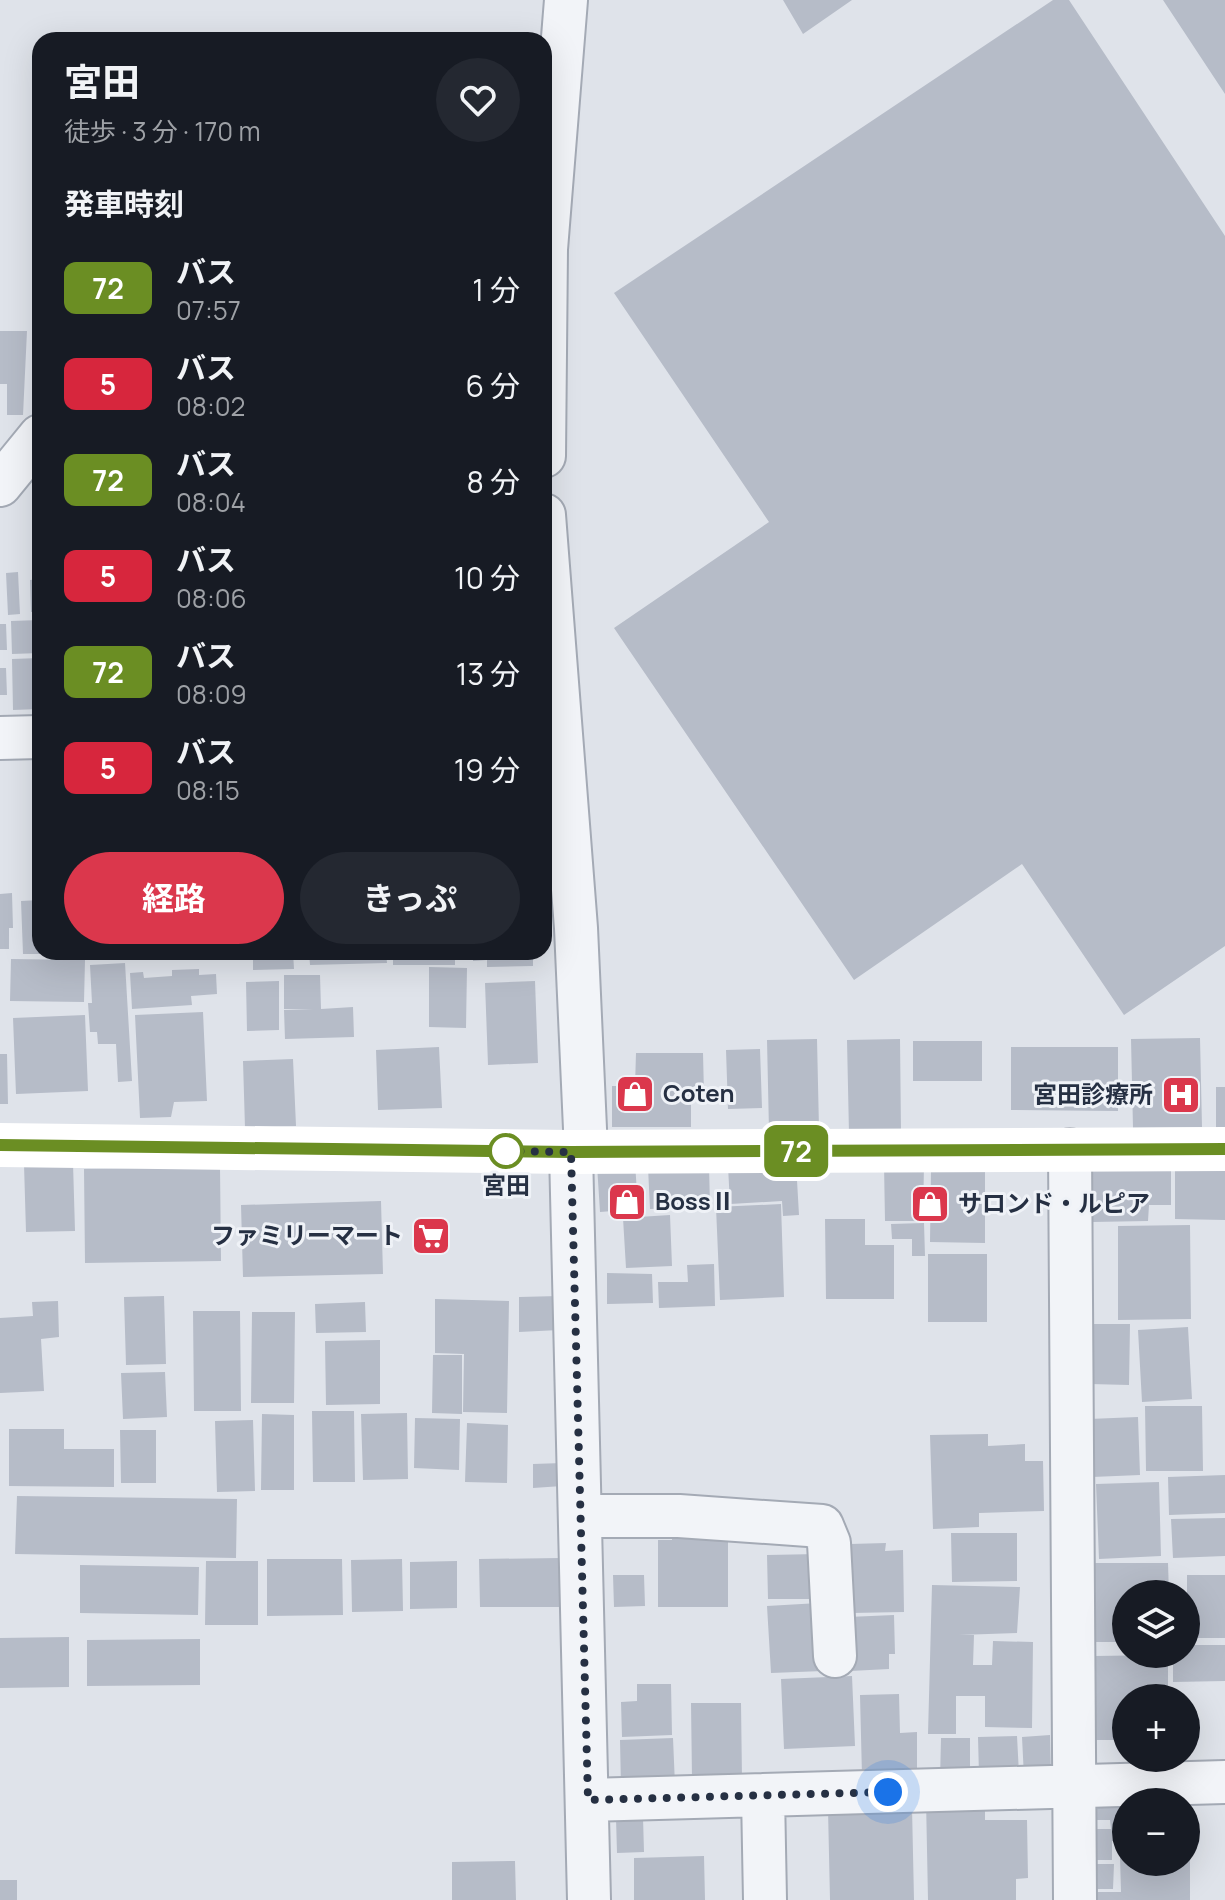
<!DOCTYPE html>
<html lang="ja">
<head>
<meta charset="utf-8">
<style>
  :root { --surface:#171b24; --page:#242831; --text:#f1f3f6; --muted:#9ea1a6; --accent:#db374c }
  body { margin:0; font-family:Manrope,"Noto Sans JP",sans-serif; background:var(--page); color:var(--text); height:100vh; display:flex; flex-direction:column; font-size:30px; white-space:nowrap }
  * { box-sizing:border-box; margin:0 }
  p { font-size:26px; color:var(--muted) }
  .icon { flex:none; width:44px; height:44px; fill:none; stroke:currentColor; stroke-width:2; stroke-linecap:round; stroke-linejoin:round }
  .map { position:relative; flex:1; overflow:hidden }
  .panel { position:absolute; left:32px; top:32px; width:520px; height:928px; display:flex; flex-direction:column; background:var(--surface); border-radius:24px; box-shadow:0 8px 32px #0002 }
  .panel>* { flex:none }
  .badge { padding:0 16px; border-radius:12px; font-size:28px; line-height:52px }
  .tools { position:absolute; left:1112px; top:1580px; display:grid; gap:16px }
  .tools a { display:grid; place-items:center; width:88px; height:88px; border-radius:50%; background:var(--surface); box-shadow:0 8px 32px #0002; font-size:40px }
  .you { position:absolute; width:40px; height:40px; margin:-20px; border:6px solid #fff; border-radius:50%; background:#1a73e8; box-shadow:0 0 0 12px #1a73e833 }
  .map>.badge { position:absolute; translate:-50% -50%; box-shadow:0 0 0 4px #fff }
  h2 { padding:0 32px; font-size:30px; line-height:72px }
  .round { display:grid; place-items:center; flex:none; width:84px; height:84px; border-radius:42px; background:var(--page) }
  .head { display:flex; align-items:center; justify-content:space-between; height:136px; padding:0 32px }
  h1 { font-size:38px; font-weight:700; line-height:60px }
  .cta { display:flex; gap:16px; margin-top:auto; padding:16px 32px }
  .cta a { flex:1; height:92px; border-radius:48px; background:var(--accent); color:#fff; font-size:32px; font-weight:700; line-height:92px; text-align:center }
  .cta a+a { background:var(--page); color:var(--text) }
  ul { padding:0; list-style:none }
  li { display:flex; align-items:center; gap:24px; height:96px; padding:0 32px }
  li div { flex:1 }
  li b { display:block; font-size:30px }
  li em { font-style:normal }
  li .badge { min-width:88px; font-weight:700; text-align:center }
  .map>svg:first-child { display:block }
  .building { fill:#b6bcc8 }
  .lines { fill:none; stroke-linecap:round; stroke-linejoin:round }
  .minor-casing { stroke:#a4aab5; stroke-width:46 }
  .minor { stroke:#f2f4f8; stroke-width:42 }
  .secondary { stroke:#fff; stroke-width:44 }
  .line-casing { stroke:#fff; stroke-width:18 }
  .line { stroke:#6b8e23; stroke-width:12 }
  .walk { stroke:#263043; stroke-width:8; stroke-dasharray:0 14.4 }
  .stop-dot { fill:#fff; stroke:#6b8e23; stroke-width:4 }
  .labels { text-anchor:middle; stroke-width:6; stroke-linejoin:round; paint-order:stroke }
  .poi-label { font-size:24px; font-weight:bold; fill:#263043; stroke:#eff2f7; text-anchor:start }
  .stop-label { font-size:24px; font-weight:bold; fill:#263043; stroke:#eff2f7 }
</style>
</head>
<body>
<div class="map">
<svg width="1225" height="1900" viewBox="0 0 1225 1900">
  <rect width="100%" height="100%" fill="#dfe3ea"/>
  <path class="building" d="M783,0H852L803,34Z
    M1053,0H1069L1225,236V946L1124,1015L1022,864L854,980L614,628L769,522L614,293Z
    M1163,0H1225V94Z
    M0,331H27L23,415H7V384H0Z
    M18,572L20,614L8,615L6,573Z
    M40,579V611L31,612L30,580Z
    M40,620V653L12,654L11,621Z
    M0,624H6L7,650H0Z
    M40,658V709L13,710L12,659Z
    M0,668H6L7,695H0Z
    M12,893L13,928H9V949H0V894Z
    M40,900V954H23L21,901Z
    M253,952H293L294,969L253,970Z
    M309,952H386L387,963L310,965Z
    M393,952H455V965H393Z
    M473,952H533V966L487,967V960L473,961Z
    M11,959L85,960L84,1002L10,1001Z
    M125,963L132,1081L118,1082L116,1044H98L97,1032H90L88,1003H92L90,965Z
    M429,967L467,968L466,1028L429,1027Z
    M199,969V975L216,974L217,994L191,996L192,1005L132,1009L130,973L143,972L144,978L172,976V970Z
    M284,975H320L321,1009L353,1007L354,1037L285,1039L284,1010L313,1009H284Z
    M279,981V1030L247,1031L246,982Z
    M535,981L538,1063L488,1065L485,983Z
    M203,1012L207,1101L174,1102L171,1117L140,1118L135,1015Z
    M85,1015L88,1091L16,1094L13,1018Z
    M1200,1038L1202,1127L1133,1128L1131,1039Z
    M817,1039L819,1129L769,1131L767,1040Z
    M900,1039L901,1133L849,1134L847,1040Z
    M913,1041H982V1081H913Z
    M439,1047L442,1108L378,1110L376,1050Z
    M1011,1047H1118V1111L1011,1110Z
    M760,1049L762,1108L728,1109L726,1050Z
    M636,1053H703L704,1094L691,1093V1127H612V1086H635Z
    M0,1054H7L8,1104H0Z
    M293,1059L296,1126L245,1128L243,1061Z
    M1216,1087H1225V1128H1216Z
    M635,1162L638,1209L600,1212L597,1165Z
    M73,1163L75,1231L26,1232L24,1164Z
    M796,1163L799,1215L783,1216L782,1201L730,1204L728,1166Z
    M1175,1163L1225,1164V1220L1175,1219Z
    M884,1164H924L923,1221H885Z
    M1171,1164V1205H1149L1148,1221L1092,1222L1091,1165Z
    M709,1165L710,1207L650,1209L648,1167Z
    M220,1167L221,1261L85,1263L84,1169Z
    M931,1169H985V1243L930,1242Z
    M381,1201L383,1274L243,1277L241,1205Z
    M781,1204L784,1297L720,1300L716,1207Z
    M670,1215L672,1266L626,1268L623,1218Z
    M825,1219H865V1245H894V1299H826Z
    M924,1223L925,1256H912V1239H892L891,1224Z
    M1190,1225L1191,1319L1118,1320V1226Z
    M928,1254H987V1322H928Z
    M714,1264L715,1306L659,1308L658,1282H688L687,1265Z
    M607,1273L652,1274L653,1303L607,1304Z
    M164,1296L166,1364L126,1365L124,1297Z
    M559,1296V1330L519,1332V1297Z
    M435,1299L509,1301L507,1413L463,1412L464,1354L435,1353Z
    M58,1301L59,1337L41,1339L44,1391L0,1393V1318L33,1316L32,1302Z
    M365,1302L366,1332L316,1333L315,1304Z
    M193,1311H240L241,1411H194Z
    M252,1312H295L294,1403H251Z
    M1090,1324H1130L1129,1385L1090,1384Z
    M1188,1327L1192,1399L1142,1402L1138,1330Z
    M380,1340V1404L326,1405L325,1341Z
    M433,1355H462V1414L432,1413Z
    M165,1372L167,1417L123,1419L121,1373Z
    M1145,1406H1202L1203,1471H1146Z
    M312,1411H354L355,1482H313Z
    M407,1413L408,1479L363,1480L361,1414Z
    M262,1414L294,1415V1490H261Z
    M1138,1417L1140,1475L1092,1477L1089,1419Z
    M415,1418L460,1419L459,1470L414,1468Z
    M253,1420L255,1491L217,1492L215,1421Z
    M467,1423L508,1425L507,1483L465,1482Z
    M9,1429H64V1449H114V1487L9,1486Z
    M120,1430H156V1483H121Z
    M988,1434V1446L1025,1444V1461H1043L1044,1511L979,1513V1527L933,1529L930,1435Z
    M562,1463V1486L533,1488V1464Z
    M1225,1475V1513L1169,1515L1168,1477Z
    M1159,1482L1161,1556L1099,1559L1096,1484Z
    M17,1496L237,1499L236,1558L15,1554Z
    M1225,1518V1556L1173,1558L1171,1519Z
    M672,1525L728,1526V1607H658V1540H672Z
    M951,1533H1017V1581L952,1582Z
    M886,1543L885,1551L903,1550L904,1612L851,1613L850,1544Z
    M818,1554V1599H768L767,1555Z
    M561,1558V1607H480L479,1559Z
    M267,1559H342L343,1615L267,1616Z
    M402,1559L403,1611L352,1612L351,1560Z
    M206,1561H258V1625H205Z
    M457,1561V1608L410,1609V1562Z
    M1089,1563H1168L1169,1594H1126V1642H1089Z
    M80,1565L199,1567L198,1615L80,1613Z
    M613,1575H644L645,1606L614,1607Z
    M1187,1575H1225V1638H1187Z
    M932,1585L1020,1587L1017,1633L959,1635H974L973,1665H992L993,1641L1033,1642L1032,1728L985,1727V1696H956V1734H928Z
    M819,1603L823,1671L771,1673L767,1606Z
    M894,1615L895,1654H889V1669L850,1671L848,1617Z
    M69,1637V1687L0,1688V1638Z
    M200,1639V1685L87,1686V1640Z
    M1186,1645H1225V1681L1173,1682V1654H1186Z
    M1168,1655V1698H1126V1740H1093V1656Z
    M852,1676L855,1746L784,1749L781,1679Z
    M637,1684H671L672,1735L622,1737L621,1702L637,1701Z
    M899,1694L900,1733L917,1732V1775L862,1776L860,1695Z
    M691,1703H741L742,1779H692Z
    M1050,1735L1051,1776L1024,1777L1022,1737Z
    M1017,1736L1019,1774L979,1775L978,1737Z
    M673,1738L675,1785L621,1787L620,1740Z
    M941,1738H970V1781H940Z
    M985,1798V1820H1027L1028,1878L1016,1879V1900H928L926,1799Z
    M1094,1803H1126V1841H1112V1860H1095L1094,1829H1111L1110,1820H1095Z
    M912,1807L914,1900H830L828,1809Z
    M643,1817L644,1852L617,1853L616,1818Z
    M1186,1844H1190V1900H1093V1892H1121L1120,1856H1126V1862H1186Z
    M704,1856L705,1900H634V1858Z
    M515,1861L516,1900H452V1862Z
    M1096,1864H1114L1113,1889H1095Z
    M0,1880H17V1900H0Z"/>
  <g class="lines">
    <defs>
      <path id="minor" d="M544,456L546,249L566,0
        M0,485L40,436
        M544,515L576,928L586,1151
        M0,738L40,737
        M1070,1150L1075,1900
        M571,1152L589,1900
        M580,1516H679L822,1526L829,1543L835,1656
        M763,1795L765,1900
        M588,1800L1225,1782"/>
    </defs>
    <use href="#minor" class="minor-casing"/>
    <use href="#minor" class="minor"/>
    <path class="secondary" d="M0,1145L571,1152L1225,1149"/>
  </g>
  <g class="lines">
    <defs>
      <path id="line" d="M0,1145L571,1152L1225,1149"/>
    </defs>
    <use href="#line" class="line-casing"/>
    <use href="#line" class="line"/>
    <path class="walk" d="M506,1151L571,1152L588,1800L888,1792"/>
  </g>
  <defs>
    <symbol id="shop-square" viewBox="-11 -11 22 22"><rect x="-9" y="-9" width="18" height="18" rx="4" fill="#db374c" stroke="#eff2f7"/><path d="M-5-2.5h2.3a2.7 3.5 0 0 1 5.4 0H5L5.5 6h-11ZM-1.5-2.5h3a1.5 2.3 0 0 0-3 0Z" fill="#fff"/></symbol>
    <symbol id="hospital-square" viewBox="-11 -11 22 22"><rect x="-9" y="-9" width="18" height="18" rx="4" fill="#db374c" stroke="#eff2f7"/><path d="M-5-5h3v3.5h4V-5h3V5h-3V1.5h-4V5h-3Z" fill="#fff"/></symbol>
    <symbol id="supermarket-square" viewBox="-11 -11 22 22"><rect x="-9" y="-9" width="18" height="18" rx="4" fill="#db374c" stroke="#eff2f7"/><path d="M-6-5.5h2.5l.6 2H6L4.5 2H-2.5L-4.4-4H-6ZM-1.5 3.2a1.3 1.3 0 1 0 .1 0ZM3 3.2a1.3 1.3 0 1 0 .1 0Z" fill="#fff"/></symbol>
  </defs>
  <g fill-rule="evenodd">
    <use href="#shop-square" x="613" y="1072" width="44" height="44"/>
    <use href="#hospital-square" x="1159" y="1073" width="44" height="44"/>
    <use href="#shop-square" x="605" y="1180" width="44" height="44"/>
    <use href="#shop-square" x="908" y="1182" width="44" height="44"/>
    <use href="#supermarket-square" x="409" y="1214" width="44" height="44"/>
  </g>
  <circle class="stop-dot" cx="506" cy="1151" r="16"/>
  <g class="labels">
    <g class="poi-label">
      <text x="663" y="1102">Coten</text>
      <text x="1153" y="1103" text-anchor="end">宮田診療所</text>
      <text x="655" y="1210">BossⅡ</text>
      <text x="958" y="1212">サロンド・ルピア</text>
      <text x="403" y="1244" text-anchor="end">ファミリーマート</text>
    </g>
    <g class="stop-label">
      <text x="506" y="1194">宮田</text>
    </g>
  </g>
</svg>
<div class="tools">
<a><svg class="icon" aria-label="layers" viewBox="0 0 24 24"><path d="M12 4l9 5-9 5-9-5zM3 14l9 5 9-5"/></svg></a>
<a>+</a>
<a>−</a>
</div>
<div class="you" style="left:888px;top:1792px"></div>
<b class="badge" style="left:796px;top:1151px;background:#6b8e23;color:#fff">72</b>
<section class="panel">
<div class="head"><div><h1>宮田</h1><p>徒歩 · 3 分 · 170 m</p></div><a class="round"><svg class="icon" aria-label="heart" viewBox="0 0 24 24"><path d="M12 20l-8-8c-3-5 5-10 8-4 3-6 11-1 8 4z"/></svg></a></div>
<h2>発車時刻</h2>
<ul>
<li><span class="badge" style="background:#6b8e23;color:#fff">72</span><div><b>バス</b><p>07:57</p></div><em>1 分</em></li>
<li><span class="badge" style="background:#d7263d;color:#fff">5</span><div><b>バス</b><p>08:02</p></div><em>6 分</em></li>
<li><span class="badge" style="background:#6b8e23;color:#fff">72</span><div><b>バス</b><p>08:04</p></div><em>8 分</em></li>
<li><span class="badge" style="background:#d7263d;color:#fff">5</span><div><b>バス</b><p>08:06</p></div><em>10 分</em></li>
<li><span class="badge" style="background:#6b8e23;color:#fff">72</span><div><b>バス</b><p>08:09</p></div><em>13 分</em></li>
<li><span class="badge" style="background:#d7263d;color:#fff">5</span><div><b>バス</b><p>08:15</p></div><em>19 分</em></li>
</ul>
<div class="cta"><a>経路</a><a>きっぷ</a></div>
</section>
</div>
</body>
</html>
